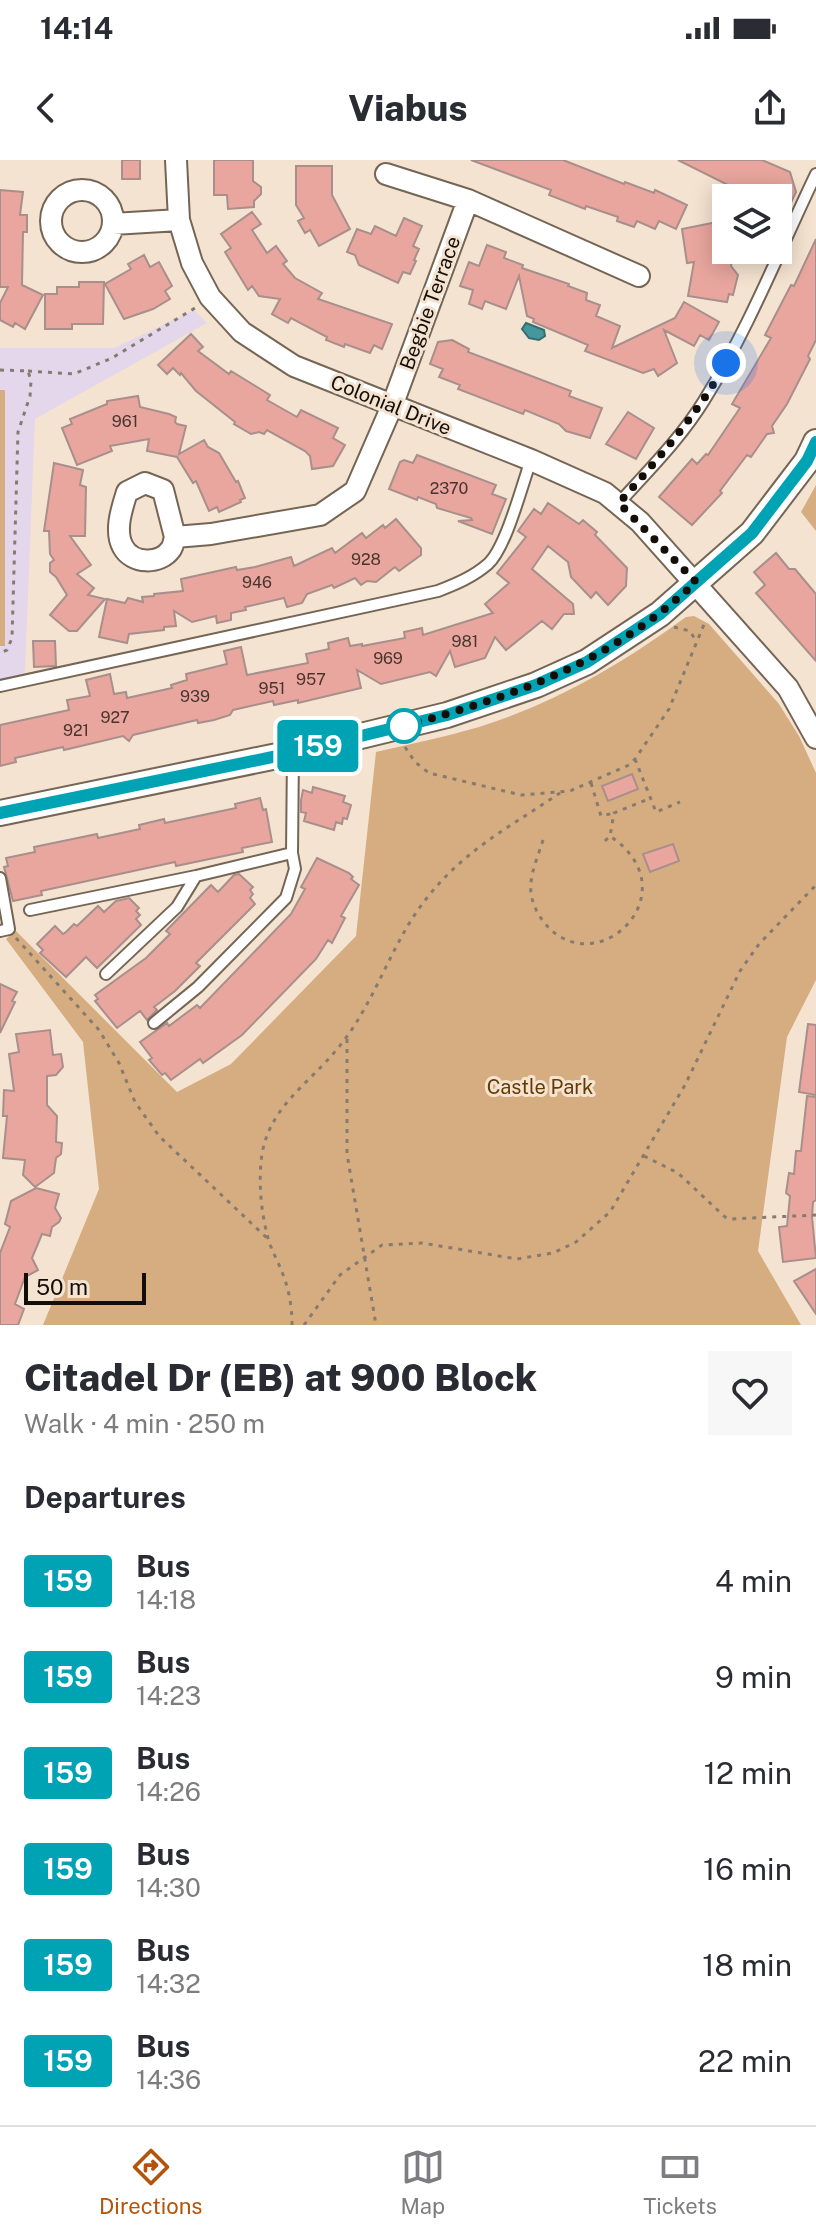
<!DOCTYPE html>
<html lang="en">
<head>
<meta charset="utf-8">
<style>
  :root { --surface:#fff; --page:#f7f7f7; --text:#2b2b33; --muted:#7c7c81; --line:#e1e1e2; --accent:#b45309 }
  body { margin:0; font-family:"Public Sans",sans-serif; background:var(--page); color:var(--text); height:100vh; display:flex; flex-direction:column; font-size:30px; white-space:nowrap }
  * { box-sizing:border-box; margin:0 }
  p { font-size:26px; color:var(--muted) }
  .icon { flex:none; width:44px; height:44px; fill:none; stroke:currentColor; stroke-width:2; stroke-linecap:round; stroke-linejoin:round }
  .map { position:relative; height:1165px; overflow:hidden }
  .panel { display:flex; flex-direction:column; background:var(--surface); flex:1 }
  .panel>* { flex:none }
  .badge { padding:0 16px; border-radius:6px; font-size:28px; line-height:52px }
  .fabs { position:absolute; left:712px; top:24px; display:grid; gap:16px }
  .fabs a { display:grid; place-items:center; width:80px; height:80px; border-radius:0px; background:var(--surface); box-shadow:0 4px 20px #0003; font-size:40px }
  .scale { position:absolute; left:24px; bottom:20px; width:122px; box-sizing:border-box; padding-left:8px; border:4px solid #140e08; border-top:0; font-size:22px; line-height:28px; white-space:nowrap; color:#140e08; -webkit-text-stroke:6px #f5e3d1; paint-order:stroke }
  .you { position:absolute; width:40px; height:40px; margin:-20px; border:6px solid #fff; border-radius:50%; background:#1a73e8; box-shadow:0 0 0 12px #1a73e833 }
  .map>.badge { position:absolute; translate:-50% -50%; box-shadow:0 0 0 4px #fff }
  h2 { padding:0 24px; font-size:30px; line-height:72px }
  .round { display:grid; place-items:center; flex:none; width:84px; height:84px; border-radius:0px; background:var(--page) }
  .headline { display:flex; align-items:center; justify-content:space-between; height:136px; padding:0 24px }
  h1 { font-size:38px; font-weight:800; line-height:60px }
  ul { padding:0; list-style:none }
  li { display:flex; align-items:center; gap:24px; height:96px; padding:0 24px }
  li div { flex:1 }
  li b { display:block; font-size:30px }
  li em { font-style:normal }
  li .badge { min-width:88px; font-weight:700; text-align:center }
  .status { display:flex; justify-content:space-between; align-items:center; height:56px; padding:0 40px; background:var(--surface); direction:ltr }
  .status svg { height:22px; fill:currentColor }
  header { display:flex; justify-content:space-between; align-items:center; height:104px; padding:0 24px; background:var(--surface); font-size:36px; font-weight:800 }
  .dock { display:flex; justify-content:space-around; align-items:center; height:112px; border-top:2px solid var(--line); background:var(--surface); font-size:22px; color:var(--muted) }
  .dock a { display:grid; justify-items:center; gap:4px }
  .dock .current { color:var(--accent) }
  .map>svg:first-child { display:block }
  .education { fill:#e5d7eb }
  .green { fill:#d5ad81 }
  .water { fill:#45979d; stroke:#366e70; stroke-width:2 }
  .building { fill:#e8a69e; stroke:#a88f8b; stroke-width:2 }
  .lines { fill:none; stroke-linecap:round; stroke-linejoin:round }
  .service-casing { stroke:#746555; stroke-width:14 }
  .minor-casing { stroke:#746555; stroke-width:24 }
  .tertiary-casing { stroke:#746555; stroke-width:28 }
  .path { stroke:#877b6f; stroke-width:3; stroke-dasharray:4 6; stroke-linecap:butt }
  .service { stroke:#fff; stroke-width:10 }
  .minor { stroke:#fff; stroke-width:20 }
  .tertiary { stroke:#fff; stroke-width:24 }
  .line-casing { stroke:#fff; stroke-width:18 }
  .line { stroke:#00a3b4; stroke-width:12 }
  .walk { stroke:#140e08; stroke-width:8; stroke-dasharray:0 14.4 }
  .stop-dot { fill:#fff; stroke:#00a3b4; stroke-width:4 }
  .labels { text-anchor:middle; stroke-width:6; stroke-linejoin:round; paint-order:stroke }
  .number-label { font-size:16px; fill:#49342e }
  .street-label { font-size:20px; fill:#140e08; stroke:#f5e3d1 }
  .park-label { font-size:20px; fill:#643b00; stroke:#f5e3d1 }
</style>
</head>
<body>
<div class="status"><b>14:14</b><svg viewBox="0 0 49 12"><path d="M0 12V9h3v3zM5 12V6h3v6zM10 12V3h3v9zM15 12V0h3v12zM26 1h20v11H26zM47 4h2v5h-2z"/></svg></div>
<header><svg class="icon" aria-label="back" viewBox="0 0 24 24"><path d="M15 5l-7 7 7 7"/></svg>Viabus<svg class="icon" aria-label="share" viewBox="0 0 24 24"><path d="M12 15V3M7 8l5-5 5 5M5 13v7h14v-7"/></svg></header>
<div class="map">
<svg width="816" height="1165" viewBox="0 0 816 1165">
  <rect width="100%" height="100%" fill="#f5e3d1"/>
  <path class="education" d="M194,150L207,163L35,259L25,512L0,521V188H114Z"/>
  <path class="green" d="M0,230H5V486H0Z
    M816,325V371L801,352Z
    M694,456L709,464L779,544L799,576L816,613V820L787,877L758,1091L801,1165H43L99,1029L83,882L6,779L15,770L177,932L231,904L356,776L376,592C410,584 445,577 479,567C555,543 622,504 686,457Z"/>
  <path class="water" d="M526,163L544,170L545,176L539,180L529,178L522,169Z"/>
  <path class="building" d="M122,0H140V19H122Z
    M214,0H253V21L261,27V34L254,41V47L228,49L227,35H214Z
    M471,0H563L624,24L625,22L654,33L655,30L687,45L676,69L659,61L655,69L637,61L634,67L617,61L618,57L586,46L585,49L549,35L551,30Z
    M678,0H762L790,12L796,32L778,71V38H754Z
    M296,6H332V35L350,69L319,86L310,70L305,73L298,61L304,58L296,45Z
    M0,30L23,32L20,55H27V72H23L22,125L43,135L25,169L15,163L13,167L0,160V143L8,127H0Z
    M252,52L261,64L252,70L267,93L276,86L287,101L283,104L295,118L322,133L318,139L392,164L382,189L374,185L370,193L345,184L344,187L326,180L327,177L291,158L288,163L272,154L280,139L259,136L252,126L248,130L225,92L231,88L221,74Z
    M404,58L422,66L413,86L419,89L414,100L416,101L410,114L403,112L398,123L359,105L355,95L347,92L357,69L371,74L375,66L396,76Z
    M717,62V69L725,67L726,90H734L731,106L738,115L733,135L729,134L727,142L688,136L694,102L687,103L682,69Z
    M816,79V180L808,196L810,199L787,244L772,266L774,273L767,274L751,297L747,295L720,331L722,333L692,365L659,337L692,299L697,304L706,294L708,295L740,248L732,244L771,178L765,175L791,125L794,126Z
    M487,85L506,92L504,98L523,105L522,108L569,124L568,126L587,133L586,140L600,145L596,156L620,166L612,188L675,158L684,142L719,162L709,180L700,175L694,186L664,170L677,203L658,216L654,209L643,213L585,191L588,185L533,162L534,159L527,156L519,116L506,149L485,141L482,149L469,144L473,130L460,126L469,102L479,106Z
    M144,95L150,107L159,102L172,126L165,131L170,139L153,149L124,159L105,124L131,109L128,104Z
    M79,122H104L103,164H72V169H45V134H57V127H79Z
    M191,174L203,187L198,191L229,214L231,211L270,235L267,240L297,257L301,250L338,268L333,278L345,285L333,306L312,309L310,296L305,291L267,270L264,274L259,272L251,274L234,264L235,262L196,231L181,213L180,215L173,208L167,214L158,205Z
    M452,180L469,189L468,192L571,231L569,236L602,248L590,278L566,271L559,264L525,250L523,254L458,229L460,225L439,217L443,209L430,204L438,182Z
    M138,236L140,247L169,254L176,257L175,262L177,264L186,266L179,294L204,280L208,287L219,293L236,322L238,321L245,338L240,340L241,342L219,352L217,347L209,351L196,321L193,323L177,297L147,291L149,279L110,286L112,291L77,305L62,268L72,264L70,259L107,244V241Z
    M628,252L654,268L636,299L606,284Z
    M417,295L496,325L492,334L506,339L492,374L458,361L472,360L471,358L437,348L436,344L418,337L417,340L389,329L400,302L404,300L413,303Z
    M54,303L83,310L80,325L86,327L85,376H70L91,405L77,414L94,428L88,435L105,439L77,471H69L50,455L67,435L56,417L50,412V403L54,400L50,394L49,371H44Z
    M548,343L579,364L583,360L597,372L595,375L627,408L626,426L608,445L596,432L591,438L571,417L568,402L548,386L532,409L573,444L574,454H564L552,469L542,461L506,490L495,477L485,498L455,507L450,491L436,516L430,512L381,524L357,510L361,528L298,543V540L274,545L273,541L233,550L230,555L214,560L198,563L197,560L133,575L129,581L123,576L64,590L63,587L15,598L16,602L0,606V565L69,550L67,540L90,536L86,520L110,514L114,534L126,532L127,538L172,528L171,525L187,520L186,514L227,504L224,491L241,487L247,515L308,503L306,494L329,489L328,483L348,478L350,486L362,484V486L405,478L404,472L422,468L423,475L493,453L485,444L509,423L497,413L526,377L518,371L534,349L541,354Z
    M396,359L421,388V395L399,411L395,407L376,422L367,421L361,425L355,418L334,428L332,425L307,434L302,443L287,447L284,438L245,447L246,450L231,453V460L217,463L216,456L192,462L174,451L176,466L164,467V470L129,474L127,483L99,477L107,439L125,443L128,438L143,442L142,437L154,436V434L183,431L181,419L236,407L237,410L255,407L291,397L294,406L332,388L335,393L362,373L366,378L383,365L385,368Z
    M776,393L789,409H795L816,434V501L756,433L765,425L754,412Z
    M33,481H55L56,506L34,507Z
    M632,614L638,629L608,641L602,626Z
    M313,627L345,636L343,642L351,645L347,659L343,658L342,664L336,662L334,670L304,661L306,653L301,652V640L303,630L312,633Z
    M260,638L263,650L266,649L272,682L242,688L243,692L176,706L175,702L41,731L42,735L13,741L4,707L8,706L6,698L35,692L34,687L97,674L98,678L140,669L139,665L164,659L165,663L236,648L235,644Z
    M673,684L679,701L650,712L643,694Z
    M317,698L349,713L353,717L351,719L359,725L341,756L345,758L332,783L328,780L316,799L242,875L203,903L200,899L171,920L165,913L162,915L149,900L152,898L140,882L167,863L169,866L197,845L200,848L291,754L305,729L301,727Z
    M239,714L253,727L250,730L253,734L250,738L255,744L196,803L200,806L175,831L154,847L157,850L147,860L140,851L117,868L95,841L98,839L95,835L146,798L170,774L166,771L211,725L218,732L234,715Z
    M129,738L139,748L136,751L140,755L136,759L141,765L97,808L86,797L66,817L40,793L43,790L37,784L55,766L63,774L66,772L74,764L77,766L98,746L104,752L116,741Z
    M0,824L17,832L12,841L15,842L0,873Z
    M808,864L816,865V935L799,932Z
    M50,870L53,895L61,894L63,907L56,915L47,916V945L57,956L56,982L62,983L61,994L56,998L54,1013L35,1027L23,1015L25,1000L3,998L7,956H3L4,930L14,931L9,894L19,892L16,874Z
    M807,936L816,937V1040L813,1042L812,1057L816,1098L783,1102L779,1067L787,1066L790,1036L786,1033L789,1013L794,1014L796,991H801Z
    M36,1028L59,1034L55,1048L61,1058L59,1062L52,1067L50,1076L42,1074L32,1098L38,1110L25,1117L15,1144L24,1149L18,1165H0V1093L10,1067L5,1064L11,1041Z
    M816,1109V1154L794,1121Z"/>
  <g class="lines">
    <defs>
      <path id="service" d="M619,343C649,310 682,277 705,239C749,168 780,89 816,14
        M0,526L438,431C456,424 473,417 488,404C506,388 522,325 531,300
        M0,718L9,769L0,771
        M30,750L196,716L292,693L293,593
        M106,814L177,747L196,716
        M154,863L198,827L286,738L295,709L292,693"/>
      <path id="minor" d="M176,0L179,60L192,103L210,137L242,172L294,206L531,300L605,333L640,362L788,528L816,578
        M386,14L468,40L639,116
        M51 61a31 31 0 1 1 62 0a31 31 0 1 1-62 0Z
        M113,64L179,60
        M175,377C174,381 173,386 171,389C160,405 132,404 123,387C114,371 122,348 127,332L145,323L163,330L175,377L211,374L320,355L355,331L392,246L468,40"/>
      <path id="tertiary" d="M0,653L287,594L447,555L536,525L587,502L660,454L752,373L807,301L816,282"/>
    </defs>
    <use href="#service" class="service-casing"/>
    <use href="#minor" class="minor-casing"/>
    <use href="#tertiary" class="tertiary-casing"/>
    <path class="path" d="M0,210L28,211L31,221L30,236L18,272L12,478L7,490L0,493
      M28,211L74,214L112,198L195,148
      M674,467L690,471L696,481
      M405,587L415,602L429,613L521,635L570,631L629,605L635,599L669,549L705,462
      M635,599L656,652L680,642
      M591,623L601,656L614,653
      M543,680C538,697 529,715 531,733C533,748 541,760 551,770C605,818 689,729 610,676
      M605,681L610,676L614,653L651,638
      M16,778L99,870L119,903L135,942L159,976L268,1079
      M347,879V994L376,1165
      M644,996L678,1013L725,1057L731,1059L816,1055
      M292,1165C292,1146 289,1129 282,1112C278,1101 271,1090 268,1078C261,1052 258,1021 262,994C270,946 310,923 338,888C369,851 385,803 410,762C451,697 499,674 560,633
      M304,1165L340,1115L382,1085L422,1083L517,1099L553,1093L576,1082L610,1052L685,925L740,811L759,784L816,725"/>
    <use href="#service" class="service"/>
    <use href="#minor" class="minor"/>
    <use href="#tertiary" class="tertiary"/>
  </g>
  <g class="lines">
    <defs>
      <path id="line" d="M0,653L287,594L447,555L536,525L587,502L660,454L752,373L807,301L816,282"/>
    </defs>
    <use href="#line" class="line-casing"/>
    <use href="#line" class="line"/>
    <path class="walk" d="M404,566C517,535 608,504 696,422L619,343C659,298 697,255 726,203"/>
  </g>
  <circle class="stop-dot" cx="404" cy="566" r="16"/>
  <g class="labels">
    <g class="number-label">
      <text x="125" y="267">961</text>
      <text x="449" y="334">2370</text>
      <text x="366" y="405">928</text>
      <text x="257" y="428">946</text>
      <text x="465" y="487">981</text>
      <text x="388" y="504">969</text>
      <text x="311" y="525">957</text>
      <text x="272" y="534">951</text>
      <text x="195" y="542">939</text>
      <text x="115" y="563">927</text>
      <text x="76" y="576">921</text>
    </g>
    <g class="street-label">
      <text transform="translate(430 143) rotate(-70)" y="7">Begbie Terrace</text>
      <text transform="translate(391 245) rotate(22)" y="7">Colonial Drive</text>
    </g>
    <g class="park-label">
      <text x="540" y="934">Castle Park</text>
    </g>
  </g>
</svg>
<div class="fabs">
<a><svg class="icon" aria-label="layers" viewBox="0 0 24 24"><path d="M12 4l9 5-9 5-9-5zM3 14l9 5 9-5"/></svg></a>
</div>
<div class="scale">50 m</div>
<div class="you" style="left:726px;top:203px"></div>
<b class="badge" style="left:318px;top:586px;background:#00a3b4;color:#fff">159</b>
</div>
<section class="panel">
<div class="headline"><div><h1>Citadel Dr (EB) at 900 Block</h1><p>Walk · 4 min · 250 m</p></div><a class="round"><svg class="icon" aria-label="heart" viewBox="0 0 24 24"><path d="M12 20l-8-8c-3-5 5-10 8-4 3-6 11-1 8 4z"/></svg></a></div>
<h2>Departures</h2>
<ul>
<li><span class="badge" style="background:#00a3b4;color:#fff">159</span><div><b>Bus</b><p>14:18</p></div><em>4 min</em></li>
<li><span class="badge" style="background:#00a3b4;color:#fff">159</span><div><b>Bus</b><p>14:23</p></div><em>9 min</em></li>
<li><span class="badge" style="background:#00a3b4;color:#fff">159</span><div><b>Bus</b><p>14:26</p></div><em>12 min</em></li>
<li><span class="badge" style="background:#00a3b4;color:#fff">159</span><div><b>Bus</b><p>14:30</p></div><em>16 min</em></li>
<li><span class="badge" style="background:#00a3b4;color:#fff">159</span><div><b>Bus</b><p>14:32</p></div><em>18 min</em></li>
<li><span class="badge" style="background:#00a3b4;color:#fff">159</span><div><b>Bus</b><p>14:36</p></div><em>22 min</em></li>
</ul>
</section>
<nav class="dock">
<a class="current"><svg class="icon" aria-label="directions" viewBox="0 0 24 24"><path d="M12 3l9 9-9 9-9-9zM9 14v-3h6M13 9l2 2-2 2"/></svg>Directions</a>
<a><svg class="icon" aria-label="map" viewBox="0 0 24 24"><path d="M3 6l6-2 6 2 6-2v14l-6 2-6-2-6 2zM9 4v14M15 6v14"/></svg>Map</a>
<a><svg class="icon" aria-label="tickets" viewBox="0 0 24 24"><path d="M3 7h18v10H3zM15 7v10"/></svg>Tickets</a>
</nav>
</body>
</html>
